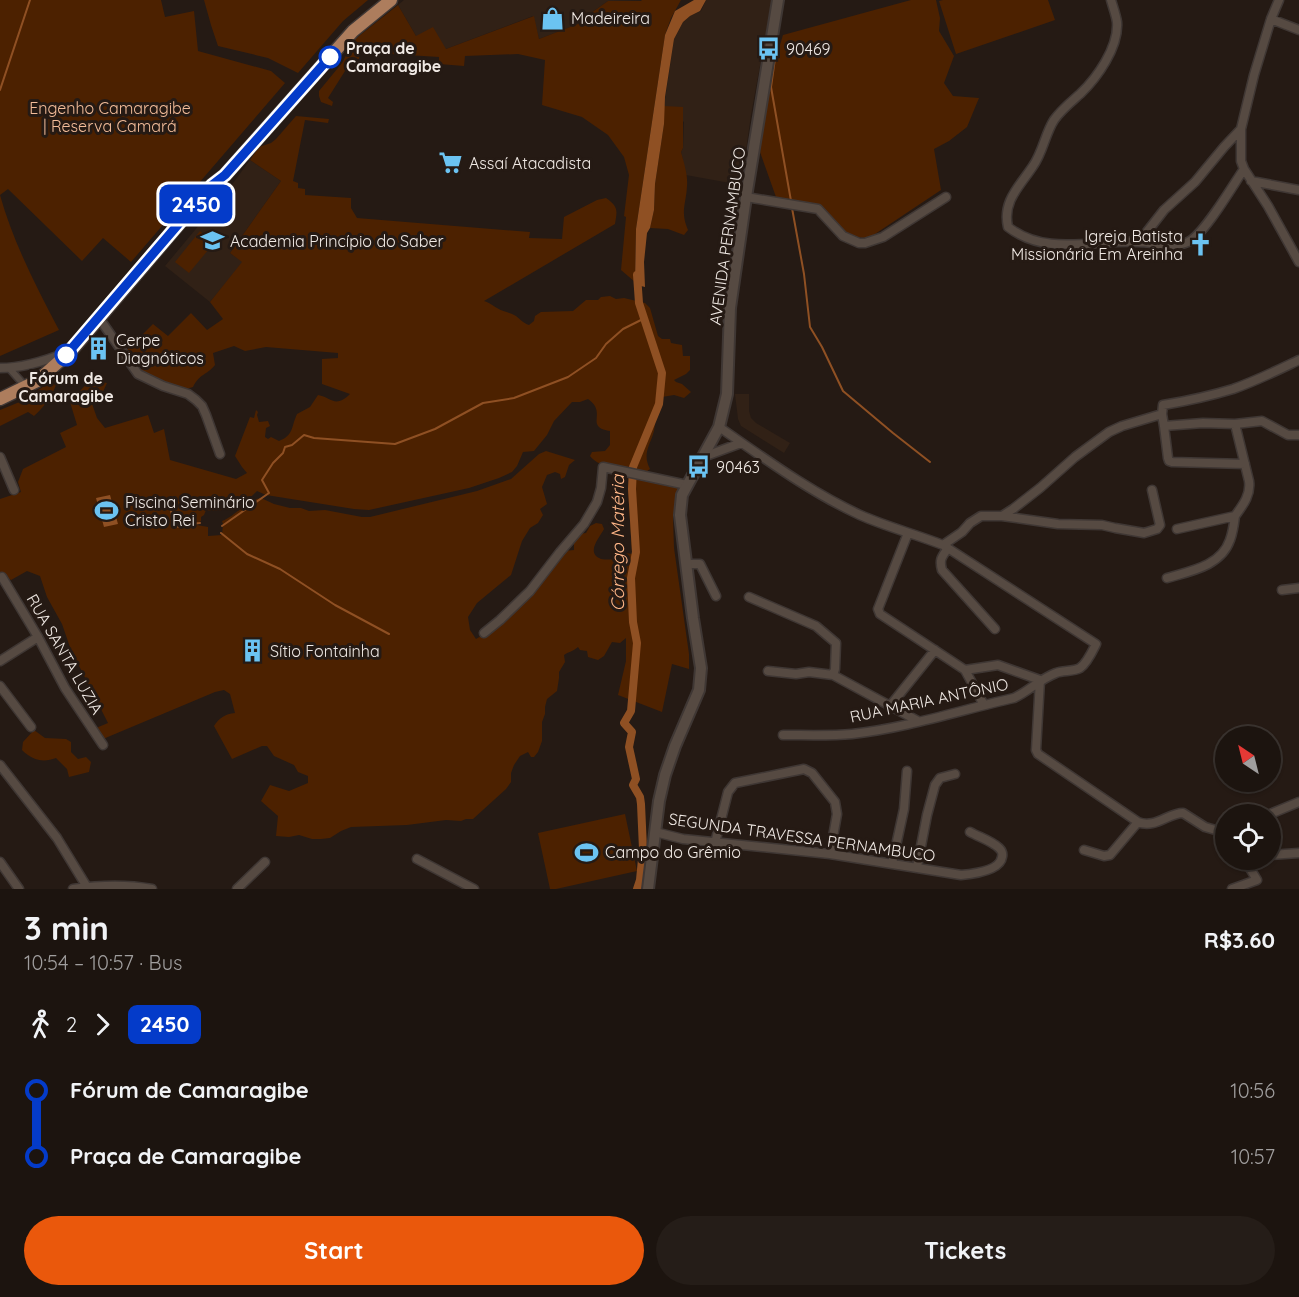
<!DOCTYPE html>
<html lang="en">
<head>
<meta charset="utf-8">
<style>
  :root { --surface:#1c140f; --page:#251d18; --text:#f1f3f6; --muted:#a09e9e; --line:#3a332f; --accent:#ea580c }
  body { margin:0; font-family:Quicksand,sans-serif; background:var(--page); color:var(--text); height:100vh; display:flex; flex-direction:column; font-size:22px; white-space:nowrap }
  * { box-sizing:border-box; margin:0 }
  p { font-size:20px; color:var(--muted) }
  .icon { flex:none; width:33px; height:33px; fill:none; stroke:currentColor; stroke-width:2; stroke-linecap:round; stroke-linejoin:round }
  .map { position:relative; height:889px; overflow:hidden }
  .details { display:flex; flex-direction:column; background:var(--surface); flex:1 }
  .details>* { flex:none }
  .badge { padding:0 12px; border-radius:9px; font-size:21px; line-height:39px }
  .needle { width:39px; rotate:325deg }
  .fabs { position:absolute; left:1215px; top:726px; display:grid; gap:12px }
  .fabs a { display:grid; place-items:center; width:66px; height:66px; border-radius:50%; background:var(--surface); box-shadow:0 2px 4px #0004,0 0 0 2px var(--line); font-size:30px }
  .map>.badge { position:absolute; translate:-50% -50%; box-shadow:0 0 0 3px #fff }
  .legs { display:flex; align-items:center; gap:9px; height:66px; padding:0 24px; font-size:20px }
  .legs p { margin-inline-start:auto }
  .summary { display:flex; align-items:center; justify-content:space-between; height:102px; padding:0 24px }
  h1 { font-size:33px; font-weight:700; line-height:45px }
  .cta { display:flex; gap:12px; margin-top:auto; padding:12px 24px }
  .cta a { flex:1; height:69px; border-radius:36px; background:var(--accent); color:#fff; font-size:24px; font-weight:700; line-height:69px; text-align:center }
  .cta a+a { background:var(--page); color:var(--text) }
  ul { padding:0 24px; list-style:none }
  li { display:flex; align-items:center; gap:21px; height:66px; font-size:22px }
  li i { display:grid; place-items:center; width:9px; height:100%; margin:0 8px; background:currentColor }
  li i::after { content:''; width:15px; height:15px; margin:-8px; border:4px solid; border-radius:50%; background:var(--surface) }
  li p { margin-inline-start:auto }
  li:first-child i { background:linear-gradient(#0000 50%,currentColor 0) }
  li:last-child i { background:linear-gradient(currentColor 50%,#0000 0) }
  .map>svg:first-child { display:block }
  .built { fill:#312116 }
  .green { fill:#4c2100 }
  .water { fill:#8f5023 }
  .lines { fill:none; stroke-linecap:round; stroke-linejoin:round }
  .stream { stroke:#8f5023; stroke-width:2 }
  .canal { stroke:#8f5023; stroke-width:8 }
  .pedestrian-casing { stroke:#3f3734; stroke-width:9 }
  .minor-casing { stroke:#3f3734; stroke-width:11 }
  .tertiary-casing { stroke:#3f3734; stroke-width:14 }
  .primary-casing { stroke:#3f3734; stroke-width:15 }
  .pedestrian { stroke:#564a42; stroke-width:6 }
  .minor { stroke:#564a42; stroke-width:8 }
  .tertiary { stroke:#564a42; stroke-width:10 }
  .primary { stroke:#ad7d5d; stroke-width:12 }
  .line-1-casing { stroke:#fff; stroke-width:14 }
  .line-1 { stroke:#043bc9; stroke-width:9 }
  .stop-1-dot { fill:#fff; stroke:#043bc9; stroke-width:3 }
  .labels { text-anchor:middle; stroke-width:6; stroke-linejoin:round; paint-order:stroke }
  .poi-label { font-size:16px; fill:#f0e9e4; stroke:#251a14; text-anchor:start }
  .stop-label { font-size:16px; font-weight:bold; fill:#f0e9e4; stroke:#251a14; text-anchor:start }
  .park-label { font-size:16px; fill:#f3bc99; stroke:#251a14 }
  .street-label { font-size:16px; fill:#f0e9e4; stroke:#251a14 }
  .water-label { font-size:18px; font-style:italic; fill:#ffb687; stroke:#251a14 }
</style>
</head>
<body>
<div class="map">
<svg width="1299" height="889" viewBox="0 0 1299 889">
  <rect width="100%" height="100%" fill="#251a14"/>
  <path class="built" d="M404,0H642L608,1L591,13L592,19L539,39L533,16L446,49L416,36L398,5Z
    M706,0H772L751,115L741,185L686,175L681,152L683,148L684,122L664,106L674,39L683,22L690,16L701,11Z
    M250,160L281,181L230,253L243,262L210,302L165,266L225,194Z
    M735,394H749V411L751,418L756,423L790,443L784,453L741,426L738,419Z"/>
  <path class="green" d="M0,0H161L165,17L194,11L198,51L271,71L285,83L131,262L103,238L82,261L8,189L0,195C13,242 36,286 59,330L0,356Z
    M204,0H368L343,21L298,73L268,58L218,46L211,25Z
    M642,0H681L671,18L665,35L636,229L635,282L621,270L626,217L624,216L629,175L624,157L608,135L582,117L542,105L545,60L518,54L465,56L464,66L439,64V57L360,52L359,59H351V69L345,71L328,98L333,102L332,106L321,102L319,96V91L342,63L354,40L398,5L416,36L433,27L446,49L534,16L539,39L591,19V13L608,1H641Z
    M911,0H936L940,18L939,31L954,56L944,83L953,96L979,98L967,127L949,141L934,149L941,190L869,238L846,237L825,211L795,201L776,197L760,152L765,94L783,35Z
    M943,0H1048L1055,20L956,54L939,1Z
    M664,106L683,107V148L681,152C684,163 688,175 687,186C686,205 680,211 688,230L684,235L668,229L650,228L654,210L655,184L664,124Z
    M296,116L329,119L328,123L305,120L293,181L298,183V188L305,189V195L351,198V208L357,218L530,232L529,238L562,239L564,217L597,200L606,198C619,207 617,211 615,224L484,301C490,303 492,305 497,308C503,312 510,312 516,316C521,320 523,323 529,325L534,321L535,316L541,312L573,311L586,300H598L601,297L610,296L616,299L624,298L645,303L650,308L658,336L662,339H670L671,343L682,345L683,356H690V370L686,374L674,380L676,382L682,384L691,392L684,398L674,395L662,397C661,404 658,410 656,416C655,421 655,426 654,431C650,446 642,453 650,469L646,472C631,470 599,469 590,456L592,452L605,451L610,445V431C606,430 602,430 599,427C592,421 604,410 588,399L580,402H572L554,421L547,435L534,451L523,452L517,466L512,472L499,478L469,488L369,510L354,509L266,495L257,491C244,505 224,513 206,510L204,515L201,517V521L198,523L197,525L208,527V536L222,535L223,524L222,521C236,516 246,500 261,498L274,504L290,508H301L309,511L325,510L362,517H370L477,491L511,479L539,454L546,451L575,460L569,465L565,477L561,479L560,474L555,472L547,475L542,487L547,504L540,509L543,515L538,523L530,528L522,541L511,575L477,603L468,617L470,630L476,639C515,618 537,586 564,551L574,550V543L578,534L586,533L590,526L596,523L602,524L604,529C600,537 585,553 601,559C605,560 612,559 617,560L626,553L632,554L628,488L630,475L678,487L673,518L674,548L689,654V669L672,664L662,712L618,695L626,661V638L620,643L612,642L604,656L598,660L588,657L587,651L580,650L578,647C574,651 568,652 564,655L565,662L559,672V678L557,691L547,699L545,707V714L542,722V741L538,752L534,757H531L528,752L520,756L514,765L511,773V782L506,789L473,819H466L461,821L446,820L407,825L351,827L341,831L330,838L321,839H312L299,835L289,837L276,836L278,816L261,801L270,785L289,791L308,783V776L298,772L294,765L274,756L267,746H262L232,759L214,726C219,718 225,714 235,713L230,694L224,690L215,692L103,739L96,728L108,723L71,650L62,624L47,597L40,576L27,571L11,580L0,573V499L21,492L18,482L23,469L66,447L60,433L77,425L70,402L90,380L107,383L101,396L90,398L97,418L105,428L148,415L154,433L164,429L170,460L236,479L247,473L242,467L235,456L250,417L254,418L256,410L258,412L257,415L259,422L268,421L270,426L266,428L265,437L268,439L271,437L279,441C294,435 291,427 297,414L310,407L318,395C331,397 335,409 350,394L322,384V359L338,358V353L266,347L245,351L234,346L213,353L215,365C206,376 200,373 193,387L183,390L138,374L126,351L153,324L168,336L191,313L207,330L223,319L210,302L242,262L230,253L281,181L250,160L259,147L271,143L276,139Z
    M200,231L214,243L189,273L175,262Z
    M53,380H58C52,396 47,404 34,416L28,412L0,426V410L22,401Z
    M34,730L45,738L66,739L71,742V752L78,759L86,757L91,762L89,772L69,777L67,769L56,758C43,763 32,760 22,750L23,742Z
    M625,814L637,871L556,889H550L538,833Z"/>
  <path class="water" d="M694,0H706L700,11L690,16L683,22L674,39L665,97L664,124L655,184L654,210L650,228L647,233L644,262L645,287L637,285L635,282L636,229L665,35L675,11Z
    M110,495L118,524L104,527L96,498Z"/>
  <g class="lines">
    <path class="stream" d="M777,44L771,87L791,201
      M0,90L30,0
      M792,208L804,274L810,327L822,347L843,391L893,433L930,462
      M151,500L169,501L173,520L178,527C186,527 192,523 200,523
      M222,526L269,493L262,480L273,463L283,453L285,447L292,445L304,435L314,438L395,444L435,429L483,403L514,398L568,377L596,358L606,344L623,329L643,319
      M221,533L247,554L280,569L335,605L389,634"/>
    <path class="canal" d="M637,275L639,303L662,373L659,404L633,467L632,489L636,552L631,578L633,622L637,643L631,711L624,723L632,732L629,747L636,779L633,785L640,797L641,804L643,849L640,880L637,889"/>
    <defs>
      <path id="pedestrian" d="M9,368L26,387"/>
      <path id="minor" d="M1111,0C1113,7 1116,15 1117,22C1119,47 1097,78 1080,94C1071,102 1061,110 1054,120C1045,134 1043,152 1033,166C1020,186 1002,201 1008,227C1047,257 1094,239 1138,242C1153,242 1173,249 1188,242C1204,235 1233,185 1244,169
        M1279,0L1271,19L1254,75L1241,129V161L1244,169L1268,206L1299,262
        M1271,19L1299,30
        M1251,181L1299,190
        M746,197L818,209L843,236L859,243H865L883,237L946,197
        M1139,242L1164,210L1195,182L1224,147L1241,129
        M99,318L138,374L163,386L188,394L196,400L202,406L206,415L220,454
        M0,368C21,368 45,361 65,353
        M1162,414L1164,426L1203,423L1235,424L1262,421L1288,435H1299
        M1164,426L1168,458L1169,461L1172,462L1245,464
        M719,427C764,458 810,492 860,515C887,527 915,534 943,545L962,532L970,523L981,516H1002L1013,509L1040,488L1075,457L1109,432L1122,426L1162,414L1163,405C1187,401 1210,396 1233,389C1256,381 1278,370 1299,360
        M0,457L14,490
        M703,457L741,443
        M1002,516L1058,524L1102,525L1115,528L1144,533L1157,529L1160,525L1152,490
        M1177,529L1235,516C1243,505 1251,495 1249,481L1235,424
        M908,533L878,609L880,614L965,670L984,705
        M948,548C942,557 939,559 942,570L995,629
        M686,564H700L716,596
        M2,577L38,637L65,688L103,745
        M1167,578C1191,571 1221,566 1230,540C1233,532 1234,524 1235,516
        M1282,590L1299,588
        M749,597L816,626L836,643L835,669L833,675L918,721
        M484,633L500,620L530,591L560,552L584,524L597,502L601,488L603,467L687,485
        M0,661L38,637
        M965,670L998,665L1040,680L1036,750L1038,754L1138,822C1155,829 1168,813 1183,813L1205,827L1226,833
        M768,671L796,674L809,672L833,675
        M0,686L31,727
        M890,706L935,650
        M783,735C806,735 830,736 852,734C907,728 961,710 1014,698C1029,691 1040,679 1056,673C1063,670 1073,672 1080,668C1087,663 1092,652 1096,644L943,545
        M0,765L57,838L87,887
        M1270,814L1299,802
        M655,832L683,839L830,854L961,875C972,874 1000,871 1002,857C1003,853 1002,851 999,848C992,841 979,837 970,832
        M715,843L728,792L735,783L804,769L812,773L835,802L837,814L830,854
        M1084,850L1104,856L1110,855L1138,822
        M1270,855L1299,853
        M417,859L474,889
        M0,862L19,889
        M892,864L904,809L907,771
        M917,867L927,815L935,785L940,778L955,774
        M73,889C100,885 125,884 152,889
        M237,889L265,862
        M1232,889L1257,880L1245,860"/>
      <path id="tertiary" d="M648,889L659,801L665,775L675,746L699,690L701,668L693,618L680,515L682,495L719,427L727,394L730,308L746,197L778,0"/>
      <path id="primary" d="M0,399L37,381L71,351L212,185L225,175L353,31L391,0"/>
    </defs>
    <use href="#pedestrian" class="pedestrian-casing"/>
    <use href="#minor" class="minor-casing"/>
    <use href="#tertiary" class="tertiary-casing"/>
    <use href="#primary" class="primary-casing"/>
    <use href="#pedestrian" class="pedestrian"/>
    <use href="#minor" class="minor"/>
    <use href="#tertiary" class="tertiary"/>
    <use href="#primary" class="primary"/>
  </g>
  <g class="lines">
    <defs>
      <path id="line-1" d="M66,355L212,185L225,175L330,57"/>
    </defs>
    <use href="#line-1" class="line-1-casing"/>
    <use href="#line-1" class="line-1"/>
  </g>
  <defs>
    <symbol id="shop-bare" viewBox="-9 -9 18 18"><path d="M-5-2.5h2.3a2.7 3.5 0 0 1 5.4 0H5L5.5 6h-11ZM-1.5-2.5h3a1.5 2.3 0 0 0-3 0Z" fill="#6bc3f2" stroke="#251a14" stroke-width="2.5" paint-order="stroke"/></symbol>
    <symbol id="bus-bare" viewBox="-9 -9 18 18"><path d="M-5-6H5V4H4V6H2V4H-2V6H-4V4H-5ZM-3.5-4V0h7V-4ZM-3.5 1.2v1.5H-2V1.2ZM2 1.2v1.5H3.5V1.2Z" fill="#6bc3f2" stroke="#251a14" stroke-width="2.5" paint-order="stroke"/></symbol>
    <symbol id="supermarket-bare" viewBox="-9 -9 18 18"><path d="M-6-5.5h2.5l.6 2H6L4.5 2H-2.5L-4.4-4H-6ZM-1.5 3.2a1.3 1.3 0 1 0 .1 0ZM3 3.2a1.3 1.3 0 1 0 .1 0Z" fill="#6bc3f2" stroke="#251a14" stroke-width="2.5" paint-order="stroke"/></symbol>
    <symbol id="university-bare" viewBox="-9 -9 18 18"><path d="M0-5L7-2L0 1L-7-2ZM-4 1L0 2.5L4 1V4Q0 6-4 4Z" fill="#6bc3f2" stroke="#251a14" stroke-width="2.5" paint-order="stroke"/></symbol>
    <symbol id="church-bare" viewBox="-9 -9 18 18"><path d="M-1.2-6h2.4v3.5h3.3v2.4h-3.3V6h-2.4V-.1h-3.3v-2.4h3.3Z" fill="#6bc3f2" stroke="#251a14" stroke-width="2.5" paint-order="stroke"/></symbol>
    <symbol id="building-bare" viewBox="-9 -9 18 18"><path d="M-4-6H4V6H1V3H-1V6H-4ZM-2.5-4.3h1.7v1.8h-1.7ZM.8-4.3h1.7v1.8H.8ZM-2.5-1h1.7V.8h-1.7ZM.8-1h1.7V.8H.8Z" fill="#6bc3f2" stroke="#251a14" stroke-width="2.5" paint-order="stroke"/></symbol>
    <symbol id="stadium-bare" viewBox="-9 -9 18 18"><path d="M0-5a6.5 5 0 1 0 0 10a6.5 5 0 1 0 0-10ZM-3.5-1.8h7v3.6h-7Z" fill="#6bc3f2" stroke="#251a14" stroke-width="2.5" paint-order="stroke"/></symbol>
  </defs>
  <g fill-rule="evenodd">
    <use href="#shop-bare" x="536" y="2" width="33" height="33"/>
    <use href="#bus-bare" x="752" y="32" width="33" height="33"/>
    <use href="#supermarket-bare" x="434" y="146" width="33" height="33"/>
    <use href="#university-bare" x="196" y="224" width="33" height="33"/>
    <use href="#church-bare" x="1184" y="228" width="33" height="33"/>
    <use href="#building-bare" x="82" y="332" width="33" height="33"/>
    <use href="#bus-bare" x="682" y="450" width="33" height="33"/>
    <use href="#stadium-bare" x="90" y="494" width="33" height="33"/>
    <use href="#building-bare" x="236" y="634" width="33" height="33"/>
    <use href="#stadium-bare" x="570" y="836" width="33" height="33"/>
  </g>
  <g class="stop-1-dot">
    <circle cx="330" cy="57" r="10"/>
    <circle cx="66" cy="355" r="10"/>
  </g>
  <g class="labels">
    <g class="poi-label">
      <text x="571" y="24">Madeireira</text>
      <text x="786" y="55">90469</text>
      <text x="469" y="169">Assaí Atacadista</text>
      <text x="1183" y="242" text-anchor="end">Igreja Batista<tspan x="1183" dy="18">Missionária Em Areinha</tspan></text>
      <text x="230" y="247">Academia Princípio do Saber</text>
      <text x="116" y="346">Cerpe<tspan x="116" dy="18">Diagnóticos</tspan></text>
      <text x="716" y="473">90463</text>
      <text x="125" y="508">Piscina Seminário<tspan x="125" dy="18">Cristo Rei</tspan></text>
      <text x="270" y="657">Sítio Fontainha</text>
      <text x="605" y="858">Campo do Grêmio</text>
    </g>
    <g class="stop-label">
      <text x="346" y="54">Praça de<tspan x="346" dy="18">Camaragibe</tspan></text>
      <text x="66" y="384" text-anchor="middle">Fórum de<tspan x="66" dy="18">Camaragibe</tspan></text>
    </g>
    <g class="park-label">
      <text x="110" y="114">Engenho Camaragibe<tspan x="110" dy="18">| Reserva Camará</tspan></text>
    </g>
    <g class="street-label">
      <text transform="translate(727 236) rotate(-82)" y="6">AVENIDA PERNAMBUCO</text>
      <text transform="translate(65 654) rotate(60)" y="6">RUA SANTA LUZIA</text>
      <text transform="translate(929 700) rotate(-12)" y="6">RUA MARIA ANTÔNIO</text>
      <text transform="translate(802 837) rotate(8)" y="6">SEGUNDA TRAVESSA PERNAMBUCO</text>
    </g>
    <g class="water-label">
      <text transform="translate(618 543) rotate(-90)" y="6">Córrego Matéria</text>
    </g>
  </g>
</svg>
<div class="fabs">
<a><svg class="needle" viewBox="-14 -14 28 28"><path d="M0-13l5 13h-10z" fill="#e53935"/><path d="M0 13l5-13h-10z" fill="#a09e9e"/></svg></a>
<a><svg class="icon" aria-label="locate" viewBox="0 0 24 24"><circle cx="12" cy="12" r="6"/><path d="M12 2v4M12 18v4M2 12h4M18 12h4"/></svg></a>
</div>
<b class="badge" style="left:196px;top:204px;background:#043bc9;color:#fff">2450</b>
</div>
<section class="details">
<div class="summary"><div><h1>3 min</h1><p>10:54 – 10:57 · Bus</p></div><b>R$3.60</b></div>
<div class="legs"><svg class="icon" aria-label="walk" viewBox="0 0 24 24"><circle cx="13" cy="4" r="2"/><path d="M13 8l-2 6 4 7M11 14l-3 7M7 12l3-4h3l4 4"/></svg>2<svg class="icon" aria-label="forward" viewBox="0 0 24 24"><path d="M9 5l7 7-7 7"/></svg><b class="badge" style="background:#043bc9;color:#fff">2450</b></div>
<ul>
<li><i style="color:#043bc9"></i><b>Fórum de Camaragibe</b><p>10:56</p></li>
<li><i style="color:#043bc9"></i><b>Praça de Camaragibe</b><p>10:57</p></li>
</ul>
<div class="cta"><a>Start</a><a>Tickets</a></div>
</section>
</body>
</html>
